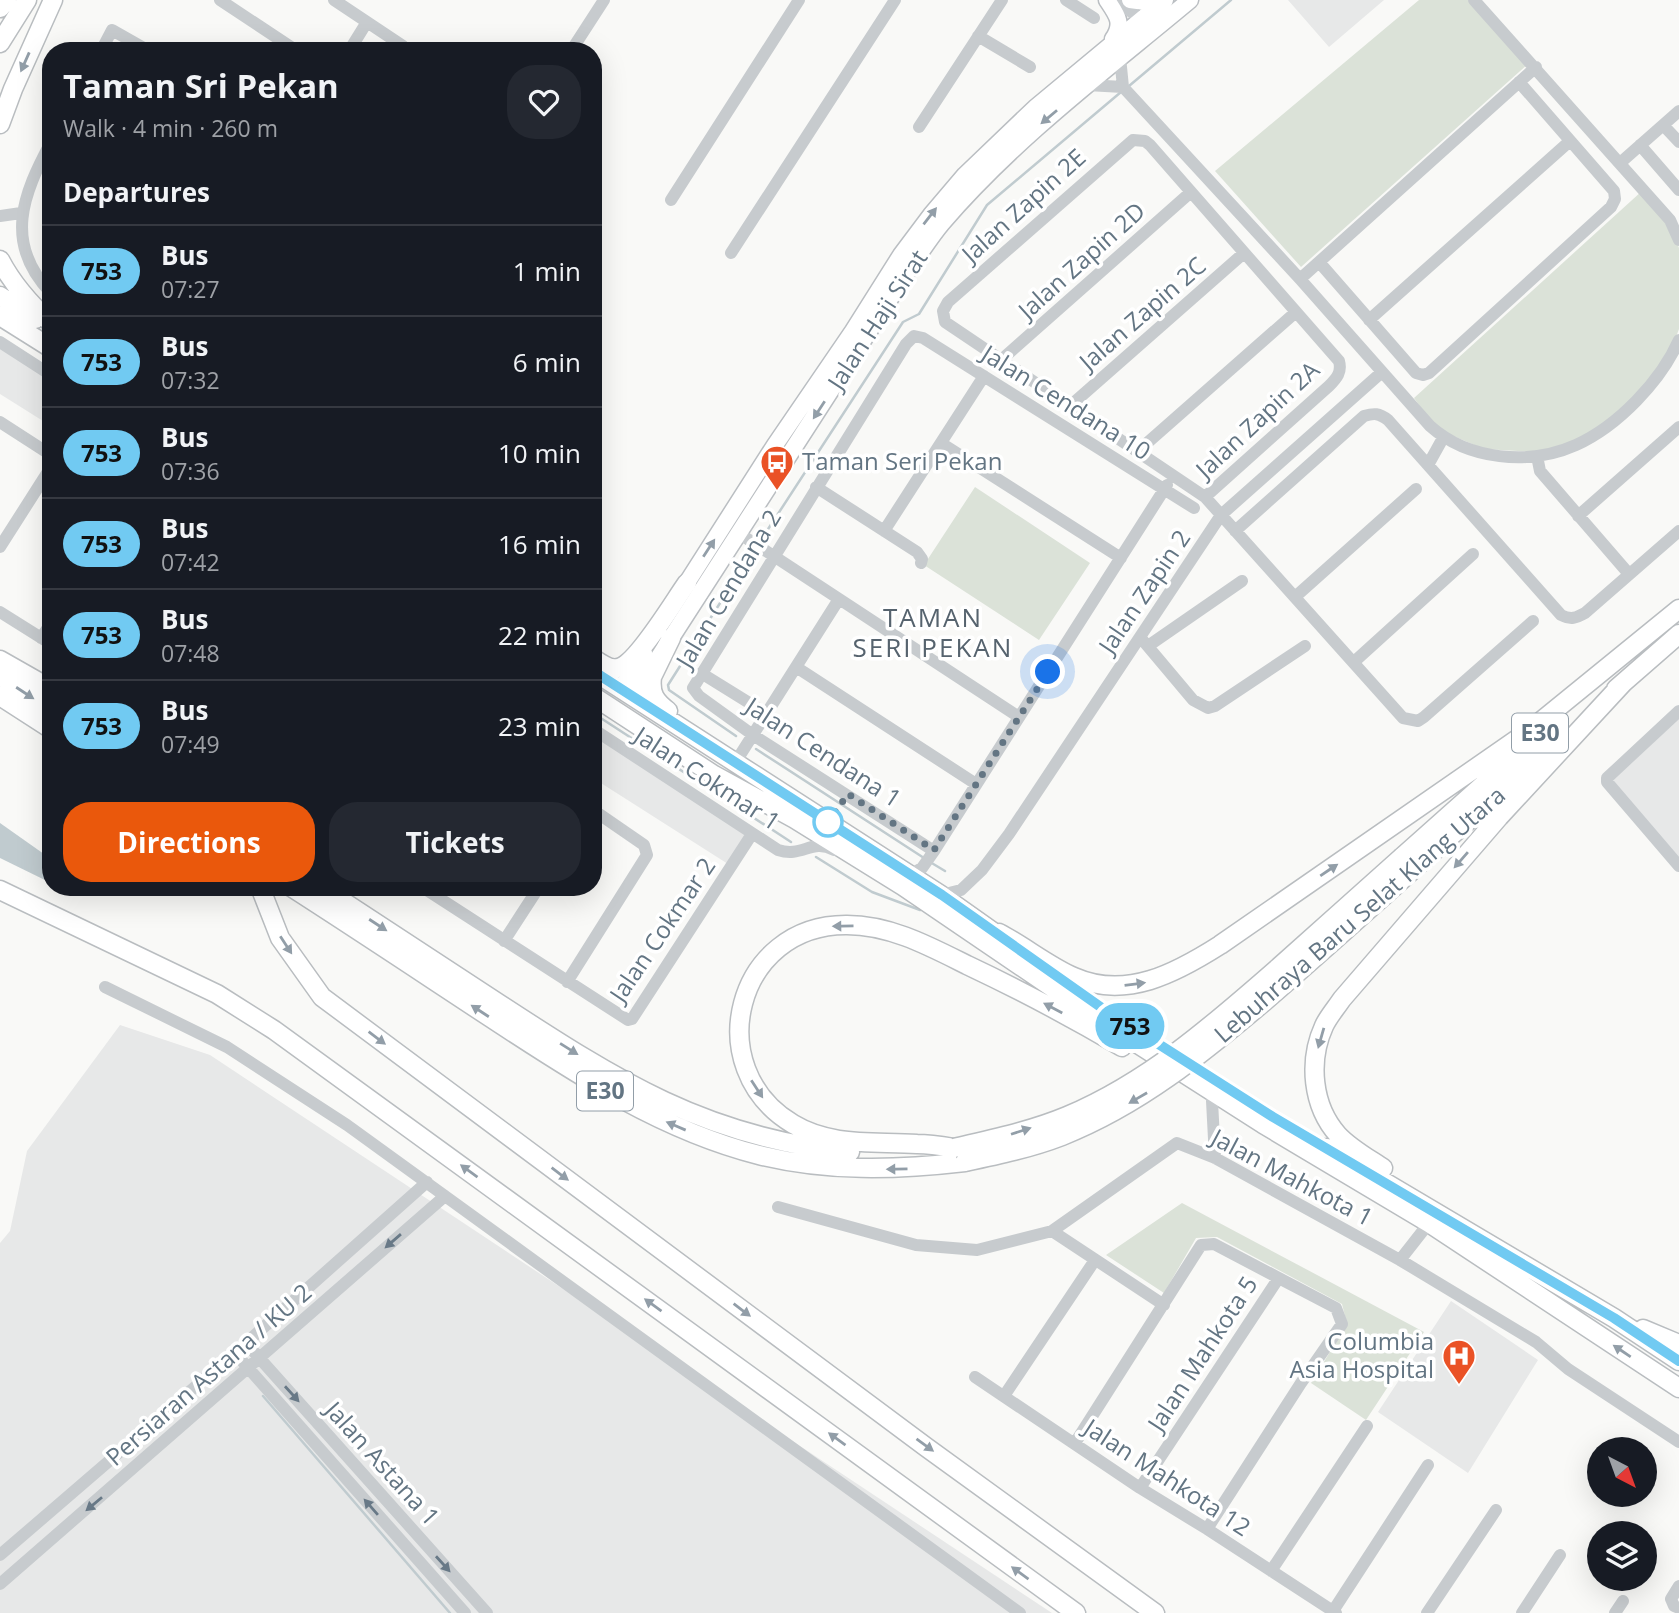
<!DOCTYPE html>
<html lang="en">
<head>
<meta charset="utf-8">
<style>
  :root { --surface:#171b24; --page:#242831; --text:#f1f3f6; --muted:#9ea1a6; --line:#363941; --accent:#ea580c }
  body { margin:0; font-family:"Open Sans",sans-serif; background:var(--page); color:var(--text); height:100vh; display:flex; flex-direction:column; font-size:26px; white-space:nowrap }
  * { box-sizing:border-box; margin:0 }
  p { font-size:23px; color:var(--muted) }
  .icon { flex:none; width:38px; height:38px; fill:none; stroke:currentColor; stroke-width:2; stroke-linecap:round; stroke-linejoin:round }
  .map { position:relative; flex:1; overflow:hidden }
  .details { position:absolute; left:42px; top:42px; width:560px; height:854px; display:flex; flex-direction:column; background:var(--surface); border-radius:28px; box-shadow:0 7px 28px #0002 }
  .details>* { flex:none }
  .badge { padding:0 14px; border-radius:23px; font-size:24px; line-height:46px }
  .needle { width:46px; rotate:139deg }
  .controls { position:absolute; left:1587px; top:1437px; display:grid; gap:14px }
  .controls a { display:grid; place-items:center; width:70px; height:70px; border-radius:50%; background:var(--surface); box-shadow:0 7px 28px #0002; font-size:35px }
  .you { position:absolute; width:35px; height:35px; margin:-18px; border:5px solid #fff; border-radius:50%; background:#1a73e8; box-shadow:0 0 0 10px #1a73e833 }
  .map>.badge { position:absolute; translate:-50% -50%; box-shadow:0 0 0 4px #fff }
  h2 { padding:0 21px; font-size:26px; line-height:63px }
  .round { display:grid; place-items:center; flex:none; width:74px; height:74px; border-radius:28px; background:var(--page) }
  .summary { display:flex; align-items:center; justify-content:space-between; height:119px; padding:0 21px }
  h1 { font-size:33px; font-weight:700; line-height:52px }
  .primary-button { display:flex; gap:14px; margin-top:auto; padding:14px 21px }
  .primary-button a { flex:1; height:80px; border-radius:28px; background:var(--accent); color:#fff; font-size:28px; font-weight:700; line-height:80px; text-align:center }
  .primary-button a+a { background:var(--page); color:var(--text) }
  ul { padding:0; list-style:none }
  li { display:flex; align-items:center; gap:21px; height:91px; padding:0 21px; border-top:2px solid var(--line) }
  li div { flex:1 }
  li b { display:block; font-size:26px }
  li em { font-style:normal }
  li .badge { min-width:77px; font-weight:700; text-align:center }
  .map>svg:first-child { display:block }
  .built { fill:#e7e8e8 }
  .green { fill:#dbe2d8 }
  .water { fill:#c0cbcf }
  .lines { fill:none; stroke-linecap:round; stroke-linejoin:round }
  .stream { stroke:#c0cbcf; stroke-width:2.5 }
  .major-casing { stroke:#babec2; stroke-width:19 }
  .highway-casing { stroke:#b9bdc0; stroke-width:21 }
  .minor { stroke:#c7cbce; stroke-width:12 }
  .major { stroke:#fff; stroke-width:16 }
  .highway { stroke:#fff; stroke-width:18 }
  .highway-bridge-casing { stroke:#b9bdc0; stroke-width:21; stroke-linecap:butt }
  .highway-bridge { stroke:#fff; stroke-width:18 }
  .oneway { fill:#929ea8 }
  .oneway2 { fill:#687987 }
  .line-casing { stroke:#fff; stroke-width:16 }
  .line { stroke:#71caf2; stroke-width:10 }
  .walk { stroke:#637583; stroke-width:7; stroke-dasharray:0 12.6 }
  .stop-dot { fill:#fff; stroke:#71caf2; stroke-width:3.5 }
  .labels { text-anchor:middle; stroke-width:7; stroke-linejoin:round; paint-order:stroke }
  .shield { fill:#fff; stroke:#929ea8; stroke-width:2 }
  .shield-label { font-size:23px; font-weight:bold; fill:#637583 }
  .street-label { font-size:24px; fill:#637583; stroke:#fff }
  .poi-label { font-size:24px; fill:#637583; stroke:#fff; text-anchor:start }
  .neighbourhood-label { font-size:26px; letter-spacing:2px; fill:#56636e; stroke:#fff }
</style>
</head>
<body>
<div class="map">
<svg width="1679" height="1613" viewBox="0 0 1679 1613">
  <rect width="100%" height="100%" fill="#f9f9f7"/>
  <path class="built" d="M1288,0H1384L1329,47Z
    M0,345L51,378V426L0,394Z
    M1679,719V862L1611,782Z
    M593,733L747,835L728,864L593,778Z
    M120,1025L210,1055L1052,1613H0V1243L10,1231L27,1151Z
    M1451,1301L1538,1360L1468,1473L1378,1412Z"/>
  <path class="green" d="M1419,0H1468L1528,64L1301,267L1215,171Z
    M1642,191L1669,221L1679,248V329L1667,361L1617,414L1575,442L1536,452L1484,449L1446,433L1432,423L1414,398Z
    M975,487L1090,563L1039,640L924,565Z
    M1182,1203L1424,1332L1366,1420L1311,1383L1347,1324L1342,1304L1217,1237L1196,1238L1164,1293L1106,1255Z"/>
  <path class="water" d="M0,823L51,859V883L0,858Z"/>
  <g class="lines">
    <path class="stream" d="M1129,86L1231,0
      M759,543L903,322L919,314L987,205L1121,92
      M593,713L791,842
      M736,736L669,690L668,685L755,548
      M756,749L924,858
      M816,857L872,892L920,910
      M930,862L945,871
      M263,1396L450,1613"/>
    <defs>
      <path id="major" d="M1107,0C1117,15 1124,23 1113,39
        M1130,0L1145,2L1157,0
        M681,592L775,445L853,331L901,255L931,215L965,175L1035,108L1165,0
        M621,689L644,653
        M633,697L911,266C921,252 931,236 942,223C1015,138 1105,71 1190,0"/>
      <path id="highway" d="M0,8L7,0
        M0,43L27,0
        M0,124L13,89L53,0
        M0,260C13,285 30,304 51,323
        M0,296L35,319
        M0,316L51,348
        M593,658C600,663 610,670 618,668C637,664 674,601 687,583
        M0,660L51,689
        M593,671L941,895L1006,941
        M0,676L51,710
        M1616,689L1679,634
        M0,696L51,729
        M593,696L714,775L795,819L903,886L1097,1018L1263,1124L1429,1223L1679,1388
        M668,711C655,701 650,694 652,677L671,638
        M1402,857L1530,743
        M1416,867L1543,754
        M260,887L280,938L322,997L926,1447L1155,1613
        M291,887C358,930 424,974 491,1018C575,1073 660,1130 759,1155C827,1172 896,1170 965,1162
        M321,887C380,926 439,965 498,1003C616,1080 706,1138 850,1152
        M0,890L217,994L274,1030L1076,1613
        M999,933C1024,946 1050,967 1074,977C1126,1000 1176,973 1220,945L1529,731L1679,609
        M954,1148C942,1146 930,1144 917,1144C875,1141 831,1147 793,1124C699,1068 736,924 847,925C890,925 929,946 967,965C1020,990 1071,1017 1122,1047
        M1327,1148L1614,1318L1679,1361
        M1383,1168C1368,1158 1350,1148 1338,1135C1312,1106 1308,1061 1324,1026C1328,1017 1336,1008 1342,999L1499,817L1623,683
        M1643,1329L1679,1344"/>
    </defs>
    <use href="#major" class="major-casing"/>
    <use href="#highway" class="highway-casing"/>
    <path class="minor" d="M220,0L297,51
      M334,0L403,46
      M1066,0L1094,18
      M1116,0L1148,25
      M1474,0L1670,220L1679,240
      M978,36L1030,67
      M101,51L112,30L149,51
      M349,51L367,22
      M571,51L604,0
      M1120,57L1123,87L1300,279L1430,426C1468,460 1529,466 1576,445C1618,426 1661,381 1679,340
      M1087,85L1123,87
      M1663,125L1679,142
      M919,127L1002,0
      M51,142C23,194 3,243 51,293
      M1640,145L1679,190
      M1620,163L1679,111
      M671,200L799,0
      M0,216L21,213
      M731,253L895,0
      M1319,262L1416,373L1423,375L1429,373L1611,207L1615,199L1614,191L1519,82
      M1300,279L1536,67
      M1369,320L1570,141
      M0,342L51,375
      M1000,361L1191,192
      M1070,406L1244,253
      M0,422L51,455
      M941,443L1121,558
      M1138,451L1296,312
      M1537,456L1540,471L1629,574
      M1428,465L1443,438
      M816,487L917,552L922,559L921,563
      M1205,497L1329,386C1337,378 1342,372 1339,361L1150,145L1145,141L1133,140L948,302L943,311L945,322L1205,497L1403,718L1418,721L1424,717L1533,621
      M1578,516L1679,427
      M884,531L984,376
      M1235,531L1364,416C1374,413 1379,413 1388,420L1561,615C1571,620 1576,618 1585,613L1679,531
      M740,534L1019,717
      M0,547L51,467
      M1295,597L1416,489
      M0,612L51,644
      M1140,637L1193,700L1208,708L1215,706L1305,646
      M41,638L51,623
      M1148,646L1242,581
      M1355,661L1473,554
      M796,667L976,784
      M701,673L767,714
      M1679,711L1607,778V782L1679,866
      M593,729L778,850C803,858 811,838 834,850
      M735,763L839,599
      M934,851L753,735L699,696L693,688L906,344L914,336L923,338L1194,508
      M910,875L922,868L934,851L1167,485
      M422,887L628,1020L632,1019L752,834
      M941,895L961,890L982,870L1009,834L1221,515L1382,372
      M504,941L539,887
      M567,982L647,855L644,845L599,814L593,815
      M105,987L227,1047L347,1125L1020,1613
      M1212,1101L1215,1158
      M778,1207L916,1245L977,1250L1052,1231L1177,1143L1215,1158L1400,1260L1536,1342L1568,1369L1679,1442
      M1052,1231L1164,1305
      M1400,1260L1429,1223
      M246,1343L487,1613
      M235,1353L465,1613
      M975,1377L1140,1488L1207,1529L1336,1613
      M1004,1396L1095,1260
      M1075,1443L1201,1245L1214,1244L1336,1308L1342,1324L1301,1383L1207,1529
      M1140,1488L1278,1279
      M0,1555L246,1343L427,1182
      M1271,1571L1367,1426
      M0,1584L445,1196
      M1679,1586L1671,1599L1674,1606L1679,1608
      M1333,1611L1428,1465
      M1427,1613L1496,1510
      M1522,1613L1560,1555
      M1615,1613L1623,1601"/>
    <use href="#major" class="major"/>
    <use href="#highway" class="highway"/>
    <defs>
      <path id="highway-bridge" d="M954,1148C992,1139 1031,1131 1067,1116C1148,1082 1214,1024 1279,967C1320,930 1361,894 1402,857
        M965,1162C998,1155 1031,1148 1062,1136C1140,1105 1202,1054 1265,1001C1316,957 1366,912 1416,867"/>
    </defs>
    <use href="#highway-bridge" class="highway-bridge-casing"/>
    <use href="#highway-bridge" class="highway-bridge"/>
  </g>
  <defs><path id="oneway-solid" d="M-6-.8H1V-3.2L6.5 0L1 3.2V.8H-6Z" transform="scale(1.75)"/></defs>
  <g class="oneway">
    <use href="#oneway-solid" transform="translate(25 62) rotate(114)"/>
    <use href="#oneway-solid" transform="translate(1049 117) rotate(140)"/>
    <use href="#oneway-solid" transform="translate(930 216) rotate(-52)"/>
    <use href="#oneway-solid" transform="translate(819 410) rotate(123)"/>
    <use href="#oneway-solid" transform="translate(709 548) rotate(-57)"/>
    <use href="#oneway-solid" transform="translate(25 693) rotate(33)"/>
    <use href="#oneway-solid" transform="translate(1461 860) rotate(131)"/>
    <use href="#oneway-solid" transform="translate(1329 870) rotate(-34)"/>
    <use href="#oneway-solid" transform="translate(378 925) rotate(33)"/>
    <use href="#oneway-solid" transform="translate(843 926) rotate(179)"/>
    <use href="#oneway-solid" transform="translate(286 945) rotate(57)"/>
    <use href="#oneway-solid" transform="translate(1135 984) rotate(-7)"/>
    <use href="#oneway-solid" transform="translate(1053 1008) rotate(-152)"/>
    <use href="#oneway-solid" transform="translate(480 1011) rotate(-147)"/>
    <use href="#oneway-solid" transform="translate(377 1038) rotate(37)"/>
    <use href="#oneway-solid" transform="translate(1321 1038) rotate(106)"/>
    <use href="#oneway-solid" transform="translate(569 1049) rotate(32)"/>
    <use href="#oneway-solid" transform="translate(757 1089) rotate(57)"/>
    <use href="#oneway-solid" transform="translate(1138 1098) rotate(150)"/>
    <use href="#oneway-solid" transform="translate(676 1126) rotate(-157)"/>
    <use href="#oneway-solid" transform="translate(1021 1131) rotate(-18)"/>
    <use href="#oneway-solid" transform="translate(897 1169) rotate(179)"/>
    <use href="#oneway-solid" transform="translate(469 1171) rotate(-144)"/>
    <use href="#oneway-solid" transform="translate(560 1174) rotate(37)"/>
    <use href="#oneway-solid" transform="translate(653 1305) rotate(-144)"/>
    <use href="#oneway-solid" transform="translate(742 1310) rotate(37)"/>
    <use href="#oneway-solid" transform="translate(1622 1351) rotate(-146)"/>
    <use href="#oneway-solid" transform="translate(837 1439) rotate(-144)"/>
    <use href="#oneway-solid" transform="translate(925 1445) rotate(36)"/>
    <use href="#oneway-solid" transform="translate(1020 1573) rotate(-144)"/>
  </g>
  <g class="oneway2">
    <use href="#oneway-solid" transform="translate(393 1241) rotate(139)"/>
    <use href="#oneway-solid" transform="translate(292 1394) rotate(48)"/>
    <use href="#oneway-solid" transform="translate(94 1504) rotate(140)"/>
    <use href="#oneway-solid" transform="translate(371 1507) rotate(-131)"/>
    <use href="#oneway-solid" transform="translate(443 1564) rotate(48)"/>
  </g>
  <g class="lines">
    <defs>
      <path id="line" d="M593,671L942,895L1102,1008L1273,1117L1614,1318L1679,1361"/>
    </defs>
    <use href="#line" class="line-casing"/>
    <use href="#line" class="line"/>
    <path class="walk" d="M828,822L848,794L934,850L1048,672"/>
  </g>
  <defs>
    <symbol id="bus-pin" viewBox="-11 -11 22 30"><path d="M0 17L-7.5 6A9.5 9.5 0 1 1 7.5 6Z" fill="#ea5226" stroke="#fff"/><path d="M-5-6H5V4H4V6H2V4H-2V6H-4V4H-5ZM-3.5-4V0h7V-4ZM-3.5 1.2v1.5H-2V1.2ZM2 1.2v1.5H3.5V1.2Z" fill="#fff"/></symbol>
    <symbol id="hospital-pin" viewBox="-11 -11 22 30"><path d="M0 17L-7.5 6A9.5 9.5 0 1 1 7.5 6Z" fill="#ea5226" stroke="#fff"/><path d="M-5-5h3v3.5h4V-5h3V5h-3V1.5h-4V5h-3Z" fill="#fff"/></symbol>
  </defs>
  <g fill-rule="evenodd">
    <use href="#bus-pin" x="758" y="443" width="38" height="52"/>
    <use href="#hospital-pin" x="1440" y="1337" width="38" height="52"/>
  </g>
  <circle class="stop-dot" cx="828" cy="822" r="14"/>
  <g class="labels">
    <g class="shield">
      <rect x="1512" y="713.5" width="56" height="39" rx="5"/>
      <rect x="577" y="1071.5" width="56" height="39" rx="5"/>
    </g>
    <g class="shield-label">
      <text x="1540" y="741">E30</text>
      <text x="605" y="1099">E30</text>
    </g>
    <g class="street-label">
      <text transform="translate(1024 206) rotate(-42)" y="8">Jalan Zapin 2E</text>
      <text transform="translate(1082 261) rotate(-42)" y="8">Jalan Zapin 2D</text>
      <text transform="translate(1143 314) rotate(-41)" y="8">Jalan Zapin 2C</text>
      <text transform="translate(878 320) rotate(-57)" y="8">Jalan Haji Sirat</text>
      <text transform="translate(1066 403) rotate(32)" y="8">Jalan Cendana 10</text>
      <text transform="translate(1258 420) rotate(-43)" y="8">Jalan Zapin 2A</text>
      <text transform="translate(729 589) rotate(-59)" y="8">Jalan Cendana 2</text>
      <text transform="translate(1145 592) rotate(-56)" y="8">Jalan Zapin 2</text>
      <text transform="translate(823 753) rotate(33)" y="8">Jalan Cendana 1</text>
      <text transform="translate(707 779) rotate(33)" y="8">Jalan Cokmar 1</text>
      <text transform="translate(1360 915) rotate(-41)" y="8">Lebuhraya Baru Selat Klang Utara</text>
      <text transform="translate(663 930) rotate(-56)" y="8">Jalan Cokmar 2</text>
      <text transform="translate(1292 1178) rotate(28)" y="8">Jalan Mahkota 1</text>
      <text transform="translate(1203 1354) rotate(-57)" y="8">Jalan Mahkota 5</text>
      <text transform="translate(209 1375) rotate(-41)" y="8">Persiaran Astana / KU 2</text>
      <text transform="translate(382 1464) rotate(48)" y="8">Jalan Astana 1</text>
      <text transform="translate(1167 1478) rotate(33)" y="8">Jalan Mahkota 12</text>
    </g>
    <g class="poi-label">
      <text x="802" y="470">Taman Seri Pekan</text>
      <text x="1434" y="1350" text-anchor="end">Columbia<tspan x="1434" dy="28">Asia Hospital</tspan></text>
    </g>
    <g class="neighbourhood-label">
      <text x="933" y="627">TAMAN<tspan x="933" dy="30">SERI PEKAN</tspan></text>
    </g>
  </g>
</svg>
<div class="controls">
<a><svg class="needle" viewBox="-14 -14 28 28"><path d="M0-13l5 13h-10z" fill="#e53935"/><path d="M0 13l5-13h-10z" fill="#9ea1a6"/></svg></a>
<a><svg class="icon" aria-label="layers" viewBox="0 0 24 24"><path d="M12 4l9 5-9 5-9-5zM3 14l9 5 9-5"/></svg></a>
</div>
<div class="you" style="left:1048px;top:672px"></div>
<b class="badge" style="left:1130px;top:1026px;background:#71caf2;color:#111">753</b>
<section class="details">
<div class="summary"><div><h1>Taman Sri Pekan</h1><p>Walk · 4 min · 260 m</p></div><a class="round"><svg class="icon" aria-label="heart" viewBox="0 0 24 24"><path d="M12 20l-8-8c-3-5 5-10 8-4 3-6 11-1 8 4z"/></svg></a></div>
<h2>Departures</h2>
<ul>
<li><span class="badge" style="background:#71caf2;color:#111">753</span><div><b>Bus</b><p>07:27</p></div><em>1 min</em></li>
<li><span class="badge" style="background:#71caf2;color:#111">753</span><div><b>Bus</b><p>07:32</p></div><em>6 min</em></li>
<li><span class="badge" style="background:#71caf2;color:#111">753</span><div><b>Bus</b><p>07:36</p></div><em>10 min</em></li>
<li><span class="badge" style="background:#71caf2;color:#111">753</span><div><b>Bus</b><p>07:42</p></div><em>16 min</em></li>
<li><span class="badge" style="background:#71caf2;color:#111">753</span><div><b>Bus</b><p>07:48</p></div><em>22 min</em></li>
<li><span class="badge" style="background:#71caf2;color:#111">753</span><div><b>Bus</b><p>07:49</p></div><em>23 min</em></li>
</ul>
<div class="primary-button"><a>Directions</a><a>Tickets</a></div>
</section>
</div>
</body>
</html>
